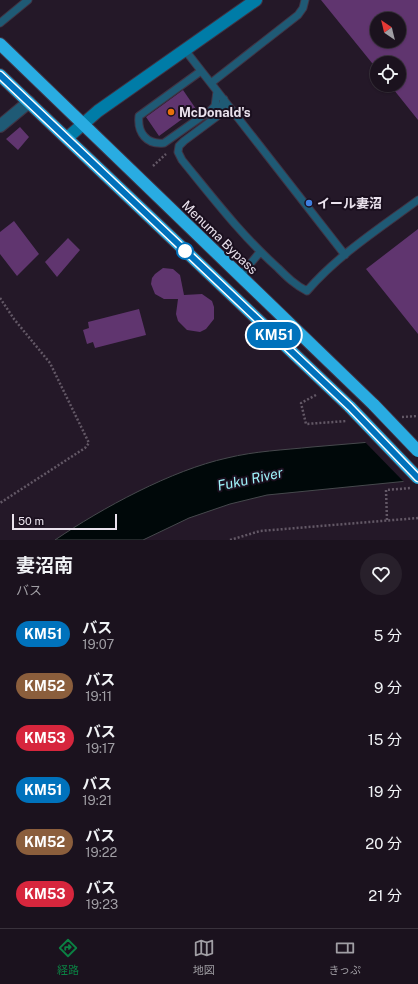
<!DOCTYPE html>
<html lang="ja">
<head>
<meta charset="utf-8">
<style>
  :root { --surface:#1b121e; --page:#28202b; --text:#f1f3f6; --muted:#a09ea4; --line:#39323c; --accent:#0b8043 }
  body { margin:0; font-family:"Public Sans","Noto Sans JP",sans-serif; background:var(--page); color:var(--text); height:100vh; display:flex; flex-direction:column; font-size:15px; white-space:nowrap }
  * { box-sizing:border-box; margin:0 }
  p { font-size:13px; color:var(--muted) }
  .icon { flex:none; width:22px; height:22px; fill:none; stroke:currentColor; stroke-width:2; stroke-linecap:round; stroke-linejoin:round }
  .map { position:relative; height:540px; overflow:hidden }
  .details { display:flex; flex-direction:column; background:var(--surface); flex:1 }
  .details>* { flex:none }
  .badge { padding:0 8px; border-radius:13px; font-size:14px; line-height:26px }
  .needle { width:26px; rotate:325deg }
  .tools { position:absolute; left:370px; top:12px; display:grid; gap:8px }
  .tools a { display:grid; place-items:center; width:36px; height:36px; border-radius:50%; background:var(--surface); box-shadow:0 1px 3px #0004,0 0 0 1px var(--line); font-size:20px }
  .scale { position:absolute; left:12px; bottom:10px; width:105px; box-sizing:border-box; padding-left:4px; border:2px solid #eae2ed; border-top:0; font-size:11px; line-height:14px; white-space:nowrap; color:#eae2ed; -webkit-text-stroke:3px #1a0f1e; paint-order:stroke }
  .map>.badge { position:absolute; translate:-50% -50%; box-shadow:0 0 0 2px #fff }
  .round { display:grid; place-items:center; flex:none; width:42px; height:42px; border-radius:21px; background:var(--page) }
  .head { display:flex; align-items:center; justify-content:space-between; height:68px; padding:0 16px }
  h1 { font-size:19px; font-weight:700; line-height:30px }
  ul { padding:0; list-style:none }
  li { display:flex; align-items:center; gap:12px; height:52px; padding:0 16px }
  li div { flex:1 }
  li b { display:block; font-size:15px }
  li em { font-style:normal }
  li .badge { min-width:44px; font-weight:700; text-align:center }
  .menu { display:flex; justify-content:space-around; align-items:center; height:56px; border-top:1px solid var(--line); background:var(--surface); font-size:11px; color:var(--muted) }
  .menu a { display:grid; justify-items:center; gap:2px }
  .menu .on { color:var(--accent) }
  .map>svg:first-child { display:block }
  .water { fill:#000809; stroke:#46494d }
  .pier { fill:#241828 }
  .building { fill:#60356f; fill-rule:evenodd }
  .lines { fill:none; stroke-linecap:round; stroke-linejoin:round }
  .lane-casing { stroke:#403444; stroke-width:9 }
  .street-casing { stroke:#403444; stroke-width:14 }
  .secondary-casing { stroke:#403444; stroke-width:14 }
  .highway-casing { stroke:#403444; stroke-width:14 }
  .path { stroke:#635866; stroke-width:2.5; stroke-dasharray:2 2; stroke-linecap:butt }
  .lane { stroke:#1f5a75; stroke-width:7 }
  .street { stroke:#1f5a75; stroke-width:12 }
  .secondary { stroke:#007ca7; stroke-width:12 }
  .highway { stroke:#29ace2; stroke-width:12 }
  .highway-bridge-casing { stroke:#403444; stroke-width:14; stroke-linecap:butt }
  .highway-bridge { stroke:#29ace2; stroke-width:12 }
  .line-casing { stroke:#fff; stroke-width:9 }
  .line { stroke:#0072bc; stroke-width:6 }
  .food-dot { fill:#e8710a; stroke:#1a0f1e; stroke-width:1.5 }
  .shop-dot { fill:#3f7fe0; stroke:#1a0f1e; stroke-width:1.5 }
  .stop-dot { fill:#fff; stroke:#0072bc; stroke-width:2 }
  .labels { text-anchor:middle; stroke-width:4; stroke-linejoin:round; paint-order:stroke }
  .poi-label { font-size:13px; font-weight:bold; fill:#eae2ed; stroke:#1a0f1e; text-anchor:start }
  .street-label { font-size:13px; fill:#eae2ed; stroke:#1a0f1e }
  .water-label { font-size:14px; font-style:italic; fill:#a0f3fb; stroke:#1a0f1e }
</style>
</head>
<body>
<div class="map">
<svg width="418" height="540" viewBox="0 0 418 540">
  <rect width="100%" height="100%" fill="#241828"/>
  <path class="water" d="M418,438V480L267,495L230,504L189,518L143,540H55C102,508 172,470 227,458C255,451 284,450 312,447C347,444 383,441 418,438Z"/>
  <path class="pier" d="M418,436V482L405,483L364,441Z"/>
  <path class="building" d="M321,0H418V120L390,85H399V63H372ZM377,19H399V41H377Z
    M183,90L196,109L159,136L146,117Z
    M20,127L29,137L18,150L6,139Z
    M14,221L39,254L17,276L0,254V232Z
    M418,229V334L366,269Z
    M68,238L80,250L57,277L45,262Z
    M163,268L173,269L180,275L184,295L202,294L212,301L214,307V319L206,329L200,332L187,330L178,321L176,314L178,299H164L155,294L151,284L152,278L155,274Z
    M139,309L146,335L95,348L93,342L87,344L83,330L89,328L88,322Z"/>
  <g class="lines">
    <defs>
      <path id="lane" d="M0,23L28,0
        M185,50L345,255
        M201,71L139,116C137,133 147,145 164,143L211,110L215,106L217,91
        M211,83L298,15L303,8L305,0
        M224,99L219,115L184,141L179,146L178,152L182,160C213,198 242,236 278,268C287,277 295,285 307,291C338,255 380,228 418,200
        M240,276L260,252"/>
      <path id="street" d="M0,126L29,102"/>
      <path id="secondary" d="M67,138L98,111L256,0"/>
      <path id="highway" d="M0,44L374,405
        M0,75L350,407"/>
    </defs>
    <use href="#lane" class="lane-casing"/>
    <use href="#street" class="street-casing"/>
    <use href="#secondary" class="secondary-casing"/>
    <use href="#highway" class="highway-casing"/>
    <path class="path" d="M153,166L166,154
      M0,298L14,319L50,363L89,443L85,448L0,503
      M316,395L301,403L306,424L347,421
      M402,417L418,416
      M387,520L386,490L411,488
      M230,540L260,531L418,518"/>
    <use href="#lane" class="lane"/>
    <use href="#street" class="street"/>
    <use href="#secondary" class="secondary"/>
    <use href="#highway" class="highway"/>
    <defs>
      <path id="highway-bridge" d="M374,405L418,451
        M350,407L418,478"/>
    </defs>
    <use href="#highway-bridge" class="highway-bridge-casing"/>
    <use href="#highway-bridge" class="highway-bridge"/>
  </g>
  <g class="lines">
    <defs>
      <path id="line" d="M0,75L350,407L418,478"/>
    </defs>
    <use href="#line" class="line-casing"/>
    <use href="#line" class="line"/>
  </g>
  <circle class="food-dot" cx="171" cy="112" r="4"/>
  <circle class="shop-dot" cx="309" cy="203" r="4"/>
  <circle class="stop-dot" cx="185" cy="251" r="8"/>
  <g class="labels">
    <g class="poi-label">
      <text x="179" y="117">McDonald's</text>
      <text x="317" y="208">イール妻沼</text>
    </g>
    <g class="street-label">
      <text transform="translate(220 237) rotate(44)" y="5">Menuma Bypass</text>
    </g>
    <g class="water-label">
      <text transform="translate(250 479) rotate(-12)" y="5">Fuku River</text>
    </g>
  </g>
</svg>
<div class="tools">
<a><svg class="needle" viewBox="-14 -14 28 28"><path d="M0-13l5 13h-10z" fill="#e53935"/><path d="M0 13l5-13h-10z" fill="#a09ea4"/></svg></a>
<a><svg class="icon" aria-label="locate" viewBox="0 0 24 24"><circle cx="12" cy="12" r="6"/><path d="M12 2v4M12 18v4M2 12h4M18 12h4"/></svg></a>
</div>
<div class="scale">50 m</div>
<b class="badge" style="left:274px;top:335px;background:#0072bc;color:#fff">KM51</b>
</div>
<section class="details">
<div class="head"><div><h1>妻沼南</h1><p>バス</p></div><a class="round"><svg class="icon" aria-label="heart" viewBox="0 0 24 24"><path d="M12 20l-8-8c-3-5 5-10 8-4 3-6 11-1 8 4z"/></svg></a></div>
<ul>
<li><span class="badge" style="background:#0072bc;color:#fff">KM51</span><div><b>バス</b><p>19:07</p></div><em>5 分</em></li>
<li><span class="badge" style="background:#8b5e3c;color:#fff">KM52</span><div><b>バス</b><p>19:11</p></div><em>9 分</em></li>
<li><span class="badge" style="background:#d7263d;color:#fff">KM53</span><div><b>バス</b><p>19:17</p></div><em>15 分</em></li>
<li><span class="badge" style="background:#0072bc;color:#fff">KM51</span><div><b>バス</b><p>19:21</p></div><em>19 分</em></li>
<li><span class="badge" style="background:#8b5e3c;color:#fff">KM52</span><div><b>バス</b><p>19:22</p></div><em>20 分</em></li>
<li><span class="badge" style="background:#d7263d;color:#fff">KM53</span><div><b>バス</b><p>19:23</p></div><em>21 分</em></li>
</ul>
</section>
<nav class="menu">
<a class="on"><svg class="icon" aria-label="directions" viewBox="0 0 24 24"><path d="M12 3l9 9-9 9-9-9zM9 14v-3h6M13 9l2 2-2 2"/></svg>経路</a>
<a><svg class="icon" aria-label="map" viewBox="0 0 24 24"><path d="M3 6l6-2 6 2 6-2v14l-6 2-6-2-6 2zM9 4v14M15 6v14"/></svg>地図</a>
<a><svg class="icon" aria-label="tickets" viewBox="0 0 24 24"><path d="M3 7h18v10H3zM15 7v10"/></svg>きっぷ</a>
</nav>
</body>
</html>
